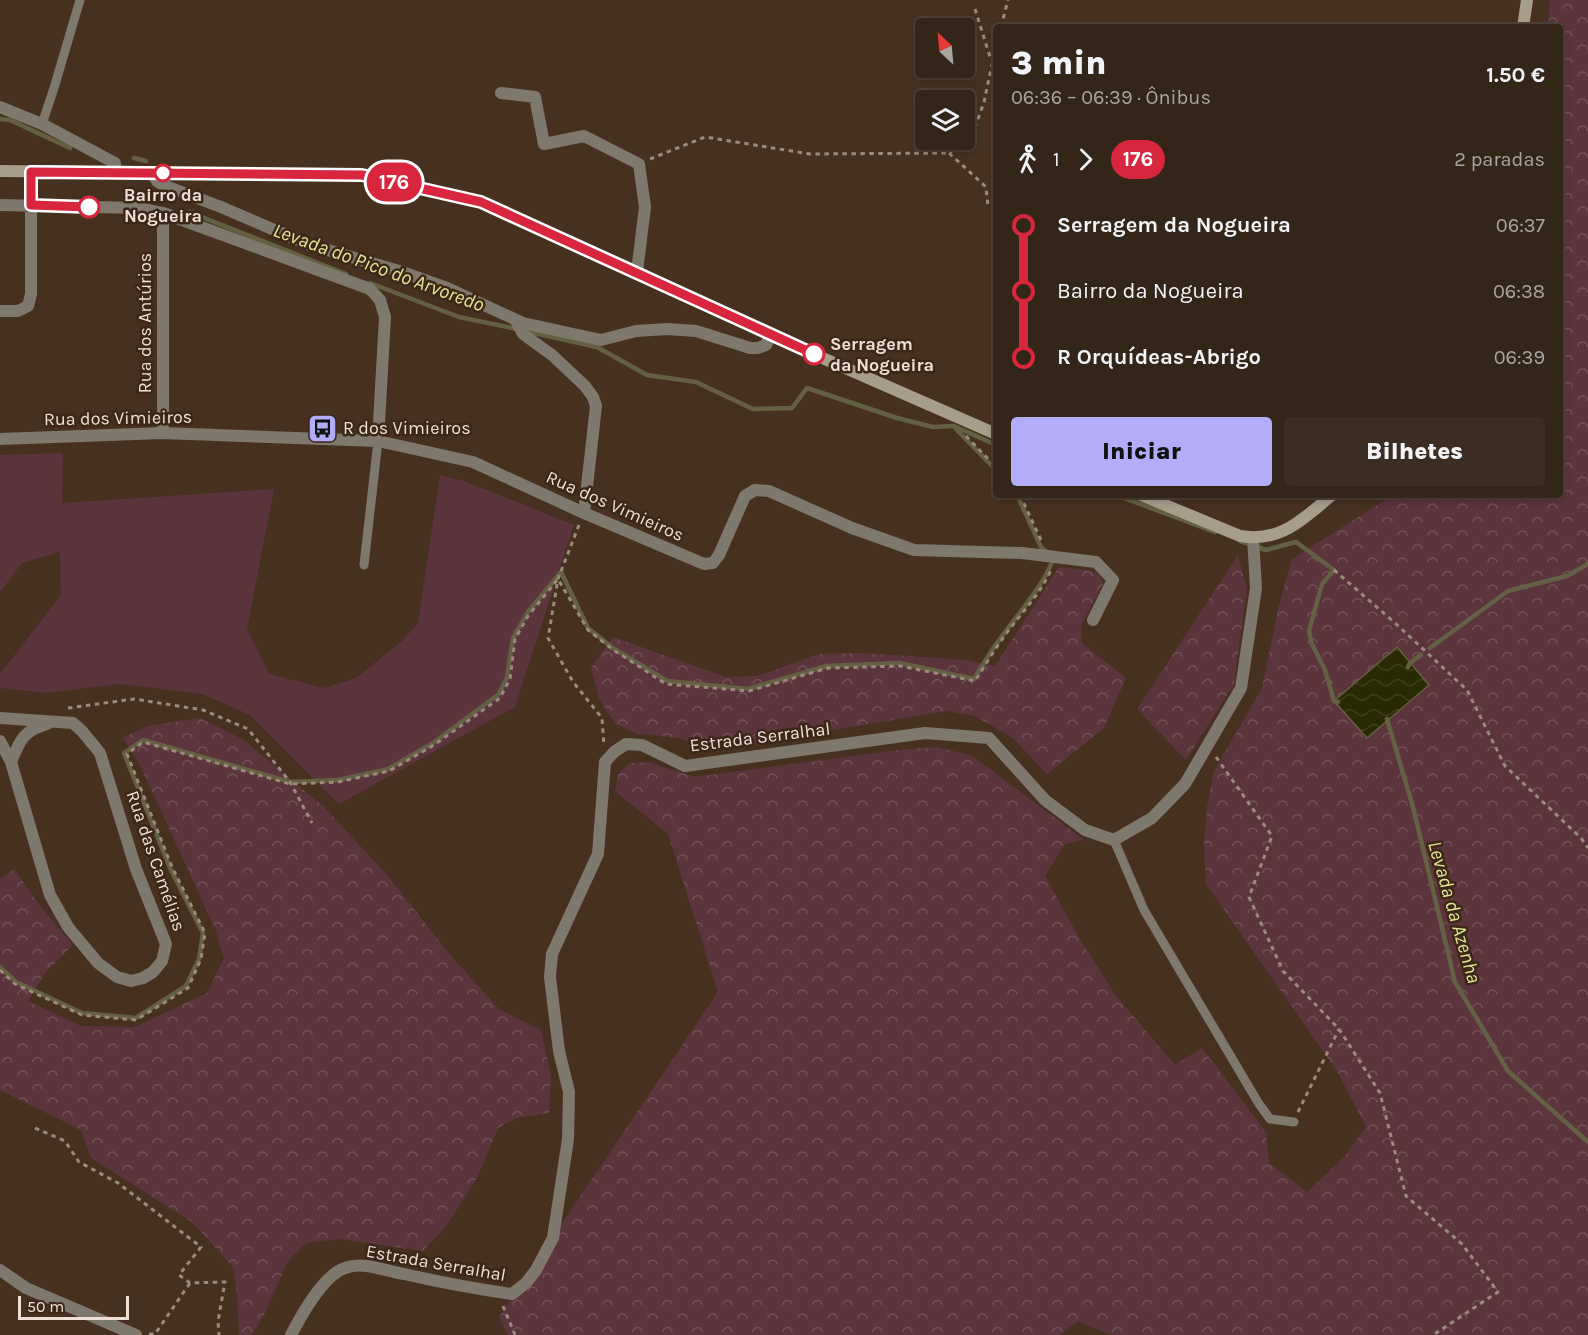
<!DOCTYPE html>
<html lang="pt">
<head>
<meta charset="utf-8">
<style>
  :root { --surface:#342519; --page:#3c2d22; --text:#f1f3f6; --muted:#a9a5a2; --line:#4e4238; --accent:#b3adf9 }
  body { margin:0; font-family:Karla,sans-serif; background:var(--page); color:var(--text); height:100vh; display:flex; flex-direction:column; font-size:22px; white-space:nowrap }
  * { box-sizing:border-box; margin:0 }
  p { font-size:20px; color:var(--muted) }
  .icon { flex:none; width:33px; height:33px; fill:none; stroke:currentColor; stroke-width:2; stroke-linecap:round; stroke-linejoin:round }
  .map { position:relative; flex:1; overflow:hidden }
  .drawer { position:absolute; left:993px; top:24px; width:570px; height:474px; display:flex; flex-direction:column; background:var(--surface); border-radius:6px; box-shadow:0 3px 9px #0003,0 0 0 2px var(--line) }
  .drawer>* { flex:none }
  .badge { padding:0 12px; border-radius:20px; font-size:21px; line-height:39px }
  .needle { width:39px; rotate:334deg }
  .controls { position:absolute; left:915px; top:18px; display:grid; gap:12px }
  .controls a { display:grid; place-items:center; width:60px; height:60px; border-radius:6px; background:var(--surface); box-shadow:0 3px 9px #0003,0 0 0 2px var(--line); font-size:30px }
  .scale { position:absolute; left:18px; bottom:15px; width:111px; box-sizing:border-box; padding-left:6px; border:3px solid #eee0d6; border-top:0; font-size:16px; line-height:21px; white-space:nowrap; color:#eee0d6; -webkit-text-stroke:4px #3c2718; paint-order:stroke }
  .map>.badge { position:absolute; translate:-50% -50%; box-shadow:0 0 0 3px #fff }
  .legs { display:flex; align-items:center; gap:9px; height:66px; padding:0 18px; font-size:20px }
  .legs p { margin-inline-start:auto }
  .summary { display:flex; align-items:center; justify-content:space-between; height:102px; padding:0 18px }
  h1 { font-size:33px; font-weight:800; line-height:45px }
  .action { display:flex; gap:12px; margin-top:auto; padding:12px 18px }
  .action a { flex:1; height:69px; border-radius:6px; background:var(--accent); color:#111; font-size:24px; font-weight:800; line-height:69px; text-align:center }
  .action a+a { background:var(--page); color:var(--text) }
  ul { padding:0 18px; list-style:none }
  li { display:flex; align-items:center; gap:21px; height:66px; font-size:22px }
  li i { display:grid; place-items:center; width:9px; height:100%; margin:0 8px; background:currentColor }
  li i::after { content:''; width:15px; height:15px; margin:-8px; border:4px solid; border-radius:50%; background:var(--surface) }
  li p { margin-inline-start:auto }
  li:first-child i { background:linear-gradient(#0000 50%,currentColor 0) }
  li:last-child i { background:linear-gradient(currentColor 50%,#0000 0) }
  .map>svg:first-child { display:block }
  .green { fill:#5b343c }
  .forest { fill:url(#forest-crowns) }
  .water { fill:url(#water-waves); stroke:#646043; stroke-width:1.5 }
  .lines { fill:none; stroke-linecap:round; stroke-linejoin:round }
  .stream { stroke:#646043; stroke-width:4.5 }
  .path { stroke:#9c8a7d; stroke-width:3; stroke-dasharray:4.5 4.5; stroke-linecap:butt }
  .service { stroke:#7e786d; stroke-width:9 }
  .minor { stroke:#7e786d; stroke-width:12 }
  .tertiary { stroke:#7e786d; stroke-width:12 }
  .secondary { stroke:#a69d8b; stroke-width:12 }
  .line-1-casing { stroke:#fff; stroke-width:14 }
  .line-1 { stroke:#d7263d; stroke-width:9 }
  .stop-1-dot { fill:#fff; stroke:#d7263d; stroke-width:3 }
  .labels { text-anchor:middle; stroke-width:5; stroke-linejoin:round; paint-order:stroke }
  .stop-label { font-size:18px; font-weight:bold; fill:#eee0d6; stroke:#3c2718 }
  .street-label { font-size:18px; fill:#eee0d6; stroke:#3c2718 }
  .poi-label { font-size:18px; fill:#eee0d6; stroke:#3c2718; text-anchor:start }
  .water-label { font-size:20px; font-style:italic; fill:#e1e598; stroke:#3c2718 }
</style>
</head>
<body>
<div class="map">
<svg width="1588" height="1335" viewBox="0 0 1588 1335">
  <defs>
    <pattern id="forest-crowns" width="20" height="18" patternUnits="userSpaceOnUse" patternTransform="scale(1.5)"><rect width="20" height="18" fill="#5b343c"/><path d="M2 6a3 3 0 1 1 6 0M12 15a3 3 0 1 1 6 0" fill="none" stroke="#735157"/></pattern>
    <pattern id="water-waves" width="16" height="10" patternUnits="userSpaceOnUse" patternTransform="scale(1.5)"><rect width="16" height="10" fill="#292904"/><path d="M0 5q4-4 8 0t8 0" fill="none" stroke="#3e3e1c"/></pattern>
  </defs>
  <rect width="100%" height="100%" fill="#463121"/>
  <path class="green" d="M63,453L62,503L274,489L247,629L269,674L324,688L356,678L403,640L418,623L440,475L464,481L574,525L515,707L339,804L250,715L202,694L120,684L46,693L0,688V674L61,595L60,552L22,563L0,592V455Z"/>
  <path class="forest" d="M1550,0H1588V1335H1111L1078,1321L1060,1335H508L499,1317L718,992L668,834L615,791L618,774L630,763L648,762L695,777L906,749L937,747L973,756L1084,840L1065,844L1045,876L1080,939L1116,996L1175,1065L1202,1048L1266,1132L1269,1163L1307,1192L1345,1156L1366,1127L1337,1071L1206,884L1204,844L1207,807L1214,771L1262,688L1278,609L1292,559L1393,495H1560V27H1548Z
    M1238,555L1247,588L1234,684L1186,760L1137,709Z
    M1059,567L1086,570L1099,575L1103,584L1081,626L1082,643L1126,678L1104,728L1047,774L1013,738L975,716L947,711L718,749L677,738L634,733L615,723L599,699L591,668L613,637L726,677L758,676L819,654L863,653L967,660L995,666Z
    M200,718L244,740L324,807L388,876L452,957L499,1009L541,1030L551,1076L549,1113L516,1118L498,1128L478,1176L447,1225L423,1251L339,1239L306,1243L288,1261L264,1315L252,1335H239L237,1294L233,1267L192,1222L91,1158L81,1130L0,1090V879L14,869L41,907L73,945L45,973L28,1001L81,1026L135,1027L207,993L224,958L216,931L141,767L123,738L147,726Z"/>
  <path class="water" d="M1397,647L1429,685L1367,738L1334,701Z"/>
  <g class="lines">
    <path class="stream" d="M0,119L10,120L70,148
      M134,158L146,161
      M189,212L346,274
      M370,283L459,317L517,329
      M525,331L597,347L647,375L696,382L753,409L792,408L807,388L897,418L933,427L954,426L996,445
      M956,429L996,470
      M1017,495L1041,547L1047,552
      M1116,495L1215,532
      M1240,541L1266,550L1296,542L1334,570L1322,584L1309,631L1312,644L1325,670L1334,701L1338,702
      M1430,648L1508,591L1567,576L1588,564
      M1408,667L1410,663L1421,655
      M1387,719L1413,807L1455,982L1508,1071L1588,1142
      M0,967L16,982L82,1013L136,1018L186,986L199,959L203,933L170,868L124,753L143,740L290,782L338,780L388,769L433,743L499,694L507,677L513,638L528,612L561,572L588,628L613,648L667,681L748,689L827,666L900,663L974,679C983,664 992,649 1003,635C1021,610 1041,589 1053,560"/>
    <path class="path" d="M975,9L991,60
      M1001,27L1008,0
      M949,153L986,187L988,206
      M650,159L705,137L810,154L949,153L972,136L984,102L996,46
      M966,436L996,467
      M1020,495L1042,542
      M579,525L558,579L548,638L573,682L602,718L604,746
      M1334,570L1394,622L1467,690L1505,766L1581,838L1588,848
      M68,708L134,699L203,710L248,729L290,782L312,823
      M1216,757L1272,836L1249,897L1283,971L1339,1029L1380,1093L1406,1196L1462,1244L1498,1292L1433,1335
      M0,970L15,984L82,1015L136,1020L188,988L201,959L205,933L172,867L127,754L143,742L290,784L338,782L389,771L434,745L500,698L510,679L515,639L528,616L558,579L588,630L612,649L666,684L749,691L828,668L900,666L975,681C984,667 993,652 1003,638C1020,614 1040,595 1052,568
      M1298,1112L1339,1029
      M35,1128L65,1141L79,1162L118,1183L201,1247L179,1275L190,1283L225,1282L218,1321L219,1335
      M503,1306L515,1335
      M149,1334H155L190,1283"/>
    <path class="service" d="M42,124L54,88L80,0
      M364,565L378,441
      M1114,840L1144,910L1259,1104L1270,1119L1294,1122"/>
    <path class="minor" d="M501,93L535,97L544,144L584,136L639,164L645,207L637,272
      M0,107L42,124L115,163L116,172
      M151,172L157,181L163,185L221,207L307,244L399,271L447,288L523,323L601,340L636,331L667,329L696,331L750,348H758L766,345L770,335
      M0,205L139,208L163,213L370,289L380,300L385,317L378,441
      M163,213V433
      M0,311H18L28,306L31,294V172
      M516,321L523,334L552,355L585,386L593,397L596,406L584,513
      M0,439L163,433L378,441L473,462L584,513L704,564L713,563L719,555L745,496L755,490L769,491L852,528L914,550L1022,553L1096,562L1113,580L1093,620
      M0,718L73,723L82,731L100,753L136,869L166,944L162,961L153,972L143,978L131,981L117,977L98,963L68,927L50,895L11,762L0,741
      M11,762C20,740 23,731 47,724"/>
    <path class="tertiary" d="M0,1270L26,1288L136,1335
      M291,1335C301,1316 323,1275 345,1268C364,1261 385,1271 404,1274C439,1282 476,1289 512,1294L526,1283L536,1270L553,1238L568,1139L569,1092L559,1051L550,977L552,954L598,854L605,762L614,752L626,744L642,745L685,766L925,733L989,738L1045,800L1085,830L1114,840L1152,818L1185,784L1241,688L1256,588L1253,538"/>
    <path class="secondary" d="M1523,27L1527,0
      M0,171L362,175L481,202L637,272L770,335L996,434
      M1141,495L1240,536C1281,543 1303,519 1332,495"/>
  </g>
  <g class="lines">
    <defs>
      <path id="line-1" d="M89,207L31,205V172L362,175L481,202L814,354"/>
    </defs>
    <use href="#line-1" class="line-1-casing"/>
    <use href="#line-1" class="line-1"/>
  </g>
  <defs>
    <symbol id="bus-square" viewBox="-11 -11 22 22"><rect x="-9" y="-9" width="18" height="18" rx="4" fill="#b3adf9" stroke="#3c2718"/><path d="M-5-6H5V4H4V6H2V4H-2V6H-4V4H-5ZM-3.5-4V0h7V-4ZM-3.5 1.2v1.5H-2V1.2ZM2 1.2v1.5H3.5V1.2Z" fill="#111"/></symbol>
  </defs>
  <g fill-rule="evenodd">
    <use href="#bus-square" x="306" y="412" width="33" height="33"/>
  </g>
  <g class="stop-1-dot">
    <circle cx="163" cy="173" r="8"/>
    <circle cx="89" cy="207" r="10"/>
    <circle cx="814" cy="354" r="10"/>
  </g>
  <g class="labels">
    <g class="stop-label">
      <text x="163" y="201">Bairro da<tspan x="163" dy="21">Nogueira</tspan></text>
      <text x="830" y="350" text-anchor="start">Serragem<tspan x="830" dy="21">da Nogueira</tspan></text>
    </g>
    <g class="street-label">
      <text transform="translate(145 323) rotate(-90)" y="6">Rua dos Antúrios</text>
      <text transform="translate(118 418) rotate(-1)" y="6">Rua dos Vimieiros</text>
      <text transform="translate(615 506) rotate(24)" y="6">Rua dos Vimieiros</text>
      <text transform="translate(760 737) rotate(-7)" y="6">Estrada Serralhal</text>
      <text transform="translate(156 861) rotate(71)" y="6">Rua das Camélias</text>
      <text transform="translate(436 1263) rotate(10)" y="6">Estrada Serralhal</text>
    </g>
    <g class="poi-label">
      <text x="343" y="434">R dos Vimieiros</text>
    </g>
    <g class="water-label">
      <text transform="translate(379 267) rotate(20)" y="7">Levada do Pico do Arvoredo</text>
      <text transform="translate(1455 912) rotate(74)" y="7">Levada da Azenha</text>
    </g>
  </g>
</svg>
<div class="controls">
<a><svg class="needle" viewBox="-14 -14 28 28"><path d="M0-13l5 13h-10z" fill="#e53935"/><path d="M0 13l5-13h-10z" fill="#a9a5a2"/></svg></a>
<a><svg class="icon" aria-label="layers" viewBox="0 0 24 24"><path d="M12 4l9 5-9 5-9-5zM3 14l9 5 9-5"/></svg></a>
</div>
<div class="scale">50 m</div>
<b class="badge" style="left:394px;top:182px;background:#d7263d;color:#fff">176</b>
<section class="drawer">
<div class="summary"><div><h1>3 min</h1><p>06:36 – 06:39 · Ônibus</p></div><b>1.50 €</b></div>
<div class="legs"><svg class="icon" aria-label="walk" viewBox="0 0 24 24"><circle cx="13" cy="4" r="2"/><path d="M13 8l-2 6 4 7M11 14l-3 7M7 12l3-4h3l4 4"/></svg>1<svg class="icon" aria-label="forward" viewBox="0 0 24 24"><path d="M9 5l7 7-7 7"/></svg><b class="badge" style="background:#d7263d;color:#fff">176</b><p>2 paradas</p></div>
<ul>
<li><i style="color:#d7263d"></i><b>Serragem da Nogueira</b><p>06:37</p></li>
<li><i style="color:#d7263d"></i><span>Bairro da Nogueira</span><p>06:38</p></li>
<li><i style="color:#d7263d"></i><b>R Orquídeas-Abrigo</b><p>06:39</p></li>
</ul>
<div class="action"><a>Iniciar</a><a>Bilhetes</a></div>
</section>
</div>
</body>
</html>
